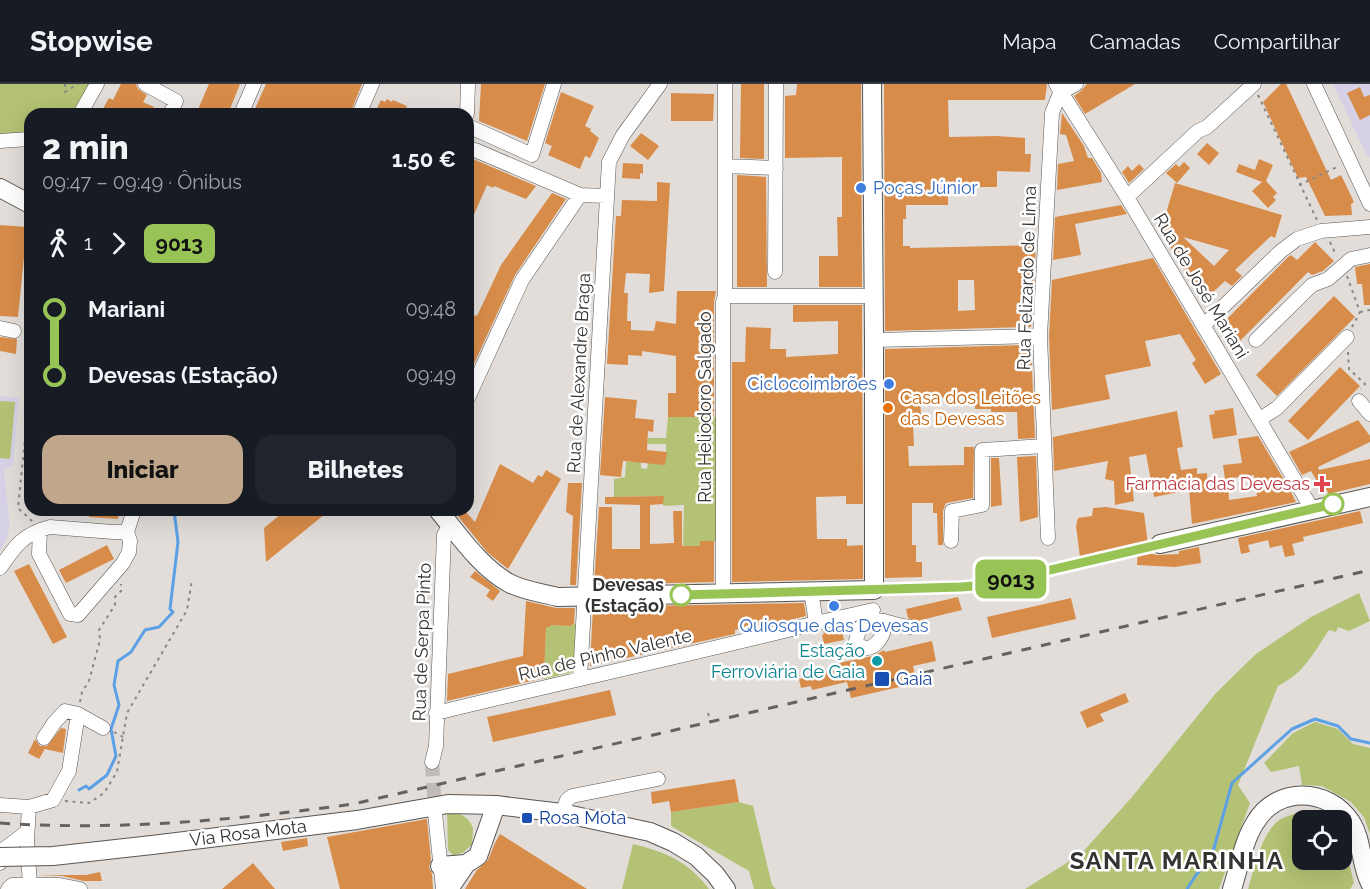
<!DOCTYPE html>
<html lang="pt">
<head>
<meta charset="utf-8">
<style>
  :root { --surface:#171b24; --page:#20242c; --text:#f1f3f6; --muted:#9ea1a6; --line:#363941; --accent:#c0a68a }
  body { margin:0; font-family:Raleway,sans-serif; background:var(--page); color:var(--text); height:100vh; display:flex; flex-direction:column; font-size:22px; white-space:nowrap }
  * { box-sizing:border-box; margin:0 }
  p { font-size:20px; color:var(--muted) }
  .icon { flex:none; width:33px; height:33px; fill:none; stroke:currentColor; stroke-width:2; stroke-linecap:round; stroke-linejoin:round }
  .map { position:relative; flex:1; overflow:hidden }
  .details { position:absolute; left:24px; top:24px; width:450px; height:408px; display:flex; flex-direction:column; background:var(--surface); border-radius:18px; box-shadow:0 6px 24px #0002 }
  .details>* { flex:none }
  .badge { padding:0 12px; border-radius:9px; font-size:21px; line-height:39px }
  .tools { position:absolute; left:1292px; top:726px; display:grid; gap:12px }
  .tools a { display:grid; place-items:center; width:60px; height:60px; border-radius:12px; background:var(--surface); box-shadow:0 6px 24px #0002; font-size:30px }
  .map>.badge { position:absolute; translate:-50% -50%; box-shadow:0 0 0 3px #fff }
  .legs { display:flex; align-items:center; gap:9px; height:66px; padding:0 18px; font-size:20px }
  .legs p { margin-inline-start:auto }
  .overview { display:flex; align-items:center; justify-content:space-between; height:102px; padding:0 18px }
  h1 { font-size:33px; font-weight:800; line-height:45px }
  .cta { display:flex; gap:12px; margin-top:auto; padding:12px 18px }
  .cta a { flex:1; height:69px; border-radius:18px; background:var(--accent); color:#111; font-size:24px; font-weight:800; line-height:69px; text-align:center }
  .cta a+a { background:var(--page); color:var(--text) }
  ul { padding:0 18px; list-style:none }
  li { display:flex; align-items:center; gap:21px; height:66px; font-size:22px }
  li i { display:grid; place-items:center; width:9px; height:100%; margin:0 8px; background:currentColor }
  li i::after { content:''; width:15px; height:15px; margin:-8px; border:4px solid; border-radius:50%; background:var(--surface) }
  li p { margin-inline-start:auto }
  li:first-child i { background:linear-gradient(#0000 50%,currentColor 0) }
  li:last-child i { background:linear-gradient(currentColor 50%,#0000 0) }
  header { display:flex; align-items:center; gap:36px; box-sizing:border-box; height:84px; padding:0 30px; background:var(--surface); border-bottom:2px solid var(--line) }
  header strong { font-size:28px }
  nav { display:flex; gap:33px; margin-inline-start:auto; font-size:21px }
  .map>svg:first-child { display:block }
  .education { fill:#d6d1e6 }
  .green { fill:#b3c274 }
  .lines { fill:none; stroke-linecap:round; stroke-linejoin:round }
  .stream { stroke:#5ca0e5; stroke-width:3 }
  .building { fill:#d88c4a; fill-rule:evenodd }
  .minor-tunnel { stroke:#c0bbb8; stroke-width:14; stroke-dasharray:14 7; stroke-linecap:butt }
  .minor-casing { stroke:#5a5652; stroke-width:15 }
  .major-casing { stroke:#5a5652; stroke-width:20 }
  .path { stroke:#8a8684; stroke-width:2; stroke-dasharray:3 4.5; stroke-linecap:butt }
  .minor { stroke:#fff; stroke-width:14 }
  .major { stroke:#fff; stroke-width:18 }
  .rail { stroke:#656260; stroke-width:3; stroke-dasharray:10 10; stroke-linecap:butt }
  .major-bridge-casing { stroke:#5a5652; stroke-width:20; stroke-linecap:butt }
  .major-bridge { stroke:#fff; stroke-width:18 }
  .line-1-casing { stroke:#fff; stroke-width:14 }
  .line-1 { stroke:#98c455; stroke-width:9 }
  .shop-dot { fill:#3f7fe0; stroke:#fff; stroke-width:2 }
  .food-dot { fill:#e8710a; stroke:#fff; stroke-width:2 }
  .health-dot { fill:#e0444e; stroke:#fff; stroke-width:2 }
  .stop-1-dot { fill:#fff; stroke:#98c455; stroke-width:3 }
  .culture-dot { fill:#0f9aa8; stroke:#fff; stroke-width:2 }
  .transit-dot { fill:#1a4fb4; stroke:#fff; stroke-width:2 }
  .labels { text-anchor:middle; stroke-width:5; stroke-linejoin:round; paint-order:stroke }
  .shop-label { font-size:18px; fill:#366cbe; stroke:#fff; text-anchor:start }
  .street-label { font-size:18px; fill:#363433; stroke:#fff }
  .food-label { font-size:18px; fill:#c56008; stroke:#fff; text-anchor:start }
  .health-label { font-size:18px; fill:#be3a42; stroke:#fff; text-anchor:end }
  .stop-label { font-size:18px; font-weight:bold; fill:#363433; stroke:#fff; text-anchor:end }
  .culture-label { font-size:18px; fill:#0d838f; stroke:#fff; text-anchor:end }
  .transit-label { font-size:18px; fill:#164399; stroke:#fff; text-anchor:start }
  .district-label { font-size:24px; font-weight:bold; letter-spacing:1.5px; fill:#363433; stroke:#fff }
</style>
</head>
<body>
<header>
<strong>Stopwise</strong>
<nav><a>Mapa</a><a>Camadas</a><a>Compartilhar</a></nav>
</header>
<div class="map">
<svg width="1370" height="805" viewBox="0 0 1370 805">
  <rect width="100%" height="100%" fill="#e2ddd9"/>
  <path class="education" d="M1333,0H1370V72L1368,74Z
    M0,312L19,314L13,381L4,386L10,443L5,458L0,467Z"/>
  <path class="green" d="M0,0H104L87,30H30V59H0Z
    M0,317L15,318L10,375L0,374Z
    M668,333H717V457H701L700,462H683L684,421L663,422V412L614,413V395L625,393L626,378H641V384L647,385L648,378H666V360H647L648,354H666Z
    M1359,509L1370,537L1349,547L1338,543L1336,548L1329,546C1312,571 1306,587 1278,602L1238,701L1250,719L1219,805H1025L1081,770L1132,713L1216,609L1256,570L1311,533Z
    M572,540H576L573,588L544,595L546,543H550V541L572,542Z
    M1315,638L1338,645L1353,660L1370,664V750L1364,733L1351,718L1322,702L1302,701L1299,682L1271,688L1264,679L1293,649Z
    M739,718L753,722L772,801L776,805H754L749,787L671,742V728Z
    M447,728C459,729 468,731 473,744L472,760L464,768L454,772L448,766Z
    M1297,729L1317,730L1327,736H1302V776H1341L1342,752L1354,799L1350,805H1248C1255,782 1260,752 1279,736C1284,733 1291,731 1297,729Z
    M633,760C665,768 688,777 709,805H622Z"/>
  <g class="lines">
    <path class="stream" d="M79,706L86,702L89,705L107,691L116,672L111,645L119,621L114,601L118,577L131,568L145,546L159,543L173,528L170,525L178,458L174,426
      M1187,805L1196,791L1211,775L1232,699L1292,645L1315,635L1338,642L1351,655L1370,659"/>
  </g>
  <path class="building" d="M121,0H136L138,5L147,11L143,18L154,23L150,30H100L109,14L113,16Z
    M209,0H240L228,30H196Z
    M266,0H362L350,30H261L254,27Z
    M481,0H545L527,57L479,37Z
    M741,0H764V75L740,74Z
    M797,0H861L862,203H819V172H838L837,133H842V73L785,74V12L796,11Z
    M884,0H1047L1045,16H948L949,53L997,52L1025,54V70H1031L1030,88L997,87V103H948V121H906V135H903V162H910V164L1036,161L1031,243L885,247ZM958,196H974L975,226L958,227Z
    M1087,0H1135L1085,30L1074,12L1081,7Z
    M1281,0H1286L1289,6L1331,96L1341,91L1354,118L1351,120L1352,131L1325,132L1306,93L1298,94L1263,18Z
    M1360,3L1364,13L1370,11V31L1360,36L1347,9Z
    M561,8L594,22L585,42L591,45L590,47L599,54L590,74L585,72L580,85L548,71L552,62L545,59Z
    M671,9L714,10L713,37H671Z
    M387,15L392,18L393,16L407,22L403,30H374L381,16L385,18Z
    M1062,29L1084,62L1088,74H1092L1101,89L1102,98L1057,106L1058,80L1074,77L1066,51L1060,50Z
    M641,49L659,62L648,76L630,62Z
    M1207,59L1219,69L1209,81L1197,70Z
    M473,75L536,102L526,115L494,102L493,104L487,101L468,144V86Z
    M1259,75L1273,81L1266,97L1277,109L1273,113L1276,116L1268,124L1252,107L1262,98L1236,88L1239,80L1255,86Z
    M1184,78L1190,84L1177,99L1166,89L1176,80L1179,83Z
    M623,79L643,80V90L640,89V95L622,94Z
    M1139,80L1144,85L1129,99L1122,88L1128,82L1132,87Z
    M737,91L766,93L767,203H737Z
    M657,98L670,99L664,207L649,209L650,190L626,189L624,209H628L627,237H631V246L654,247L656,237L676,240L677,207H716L714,218V333H668V309H676V272L642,267V272L628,271V281L607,280L616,132H621L622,116L657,117Z
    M1175,99L1282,131L1275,154L1271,152L1235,186L1242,192L1232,202L1225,197L1209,212L1187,191L1168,159L1171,149L1161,146ZM1183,153L1229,166L1214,182Z
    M552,109L566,115L515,191L472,284L468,288V253L473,242L470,241L475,231L477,232L501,181Z
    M1121,121L1127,130L1075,140L1081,171L1053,176L1055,133Z
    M0,141L27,143L18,233L0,232Z
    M1315,158L1334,177L1323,187L1312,191L1308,188L1239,258L1221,241L1288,173L1291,171L1297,176Z
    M1153,174L1221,290L1205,300L1192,279L1196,276L1180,250L1145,257L1151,282L1105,291L1110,315L1052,326L1049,252L1052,196Z
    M1370,180V221H1364L1362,200H1357L1355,183Z
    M1334,212L1355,233L1277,312L1256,291Z
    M793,221H862L863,420H846V412L816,413L817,455H847V462L863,461V495L732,498V278H745L746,243L771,244L770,265H786V273L838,270V237L793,238Z
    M0,253L17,255L16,270L0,267Z
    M1031,261L1035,354L1018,355L1017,328H991V325H975V318L966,319V313L920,314L921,332H916V342H913L914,362H908L909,382L964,381V363H974L973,414L946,419L943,427V461H938L937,429H933V419H912V461H916V478H922V493L885,494V265Z
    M1340,283L1360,302L1308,356L1288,337Z
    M605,313L637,316L635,334L654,336L653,348L648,347L647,366L667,368L665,381L623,377L621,393L600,391Z
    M1233,324L1237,351L1213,355L1209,331L1215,330L1214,327Z
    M1177,327L1183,363L1177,364L1181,386L1197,384V390L1207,389L1208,404L1228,402L1229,416L1257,412L1254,391L1225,395L1223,381L1242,379L1238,355L1258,352L1283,394L1285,404H1289L1296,418L1192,440L1189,406L1154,413L1146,370L1129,373L1134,417L1115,421L1114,397L1105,395L1108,377L1054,387L1053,353Z
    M1358,336L1370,352V358L1318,383L1319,386L1370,375V400L1328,410L1327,406L1323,407L1311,387L1302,391L1289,368Z
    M1036,372L1038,433L1020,438L1017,373Z
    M991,374H999L1002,421L991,423Z
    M500,380L533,399L538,391L542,393L546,386L561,395L508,485L487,468L453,426H464L475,438Z
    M568,399H582L576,501H570L573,432L566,428Z
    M664,412L663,420L650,421V460L674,459L673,427H682V462H700V457H714V498L594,501L599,423H612V465H640V421L605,420V413Z
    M1106,423L1144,429L1149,469L1157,471L1179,470V467L1199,463L1201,479L1175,483L1137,481L1138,463L1095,468L1096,471L1080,473L1076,442L1078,434L1092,432L1093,424Z
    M89,426H119L118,435L89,433Z
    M286,426H330L266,478L264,444Z
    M1360,427L1363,439L1303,453L1304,457L1292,460L1295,471L1285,473L1282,461L1270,464L1268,456L1248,461L1250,468L1241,470L1238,454Z
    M107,461L114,475L66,499L59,486Z
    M29,480L67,553L53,560L14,487Z
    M475,487L500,507L493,517L486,512L490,506L470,493Z
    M958,513L962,526L917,537L908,534L906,525Z
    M1071,514L1076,535L992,554L987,533Z
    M526,517L556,524H575L574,540H572V542L550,541V543H546L544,594L447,617L448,590L523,572Z
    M804,519L806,532L770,541V539L735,546V550L590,582L593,523Z
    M841,543L844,556L824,560L822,551L824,550L823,547Z
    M932,557L936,577L913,582L917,599L851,614L847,598L812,606L811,602L801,604L799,595L837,586L836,581L843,578L873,572L884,566L885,568Z
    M610,606L616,631L493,658L487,633Z
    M1125,609L1129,618L1100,630L1104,637L1087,644L1080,628Z
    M61,644L66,645L63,669L45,665L46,663L39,675L28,669L35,655L40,662H47Z
    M735,695L739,718L671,728L669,717L652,720L651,708Z
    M427,735L431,776L429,783L432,790L433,805H340L327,753Z
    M500,750L587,805H465L477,786L488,776L495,759Z
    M307,754L308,762L283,767L281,758Z
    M253,779L275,805H222Z
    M100,788L102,797H84L62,792L38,791H86Z"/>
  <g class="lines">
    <path class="minor-tunnel" d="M432,678L435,729"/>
    <defs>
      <path id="minor" d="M145,0L176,17L170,30
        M1056,0L1127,113L1312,425
        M1314,0L1370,120
        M1060,9L1076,0
        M80,30L97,0
        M241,30L254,0
        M359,30L372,0
        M467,30L468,0
        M468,42L532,71L554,0
        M0,57L30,55
        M468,66H475L580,111L606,112
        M725,82L776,84
        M1127,113L1198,47L1207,43L1254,0
        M775,188L776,0
        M725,212H872
        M1204,241L1281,167L1297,155L1321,147L1370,143
        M0,244L14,247
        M874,256L1040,252
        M1256,256L1312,201L1328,195L1351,175L1370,171
        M468,314L522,196L580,111
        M1359,317L1370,330
        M1260,335L1277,324L1347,253
        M40,446L39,470L70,530L78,531L123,479L129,468L130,457L127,448L134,426
        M1048,454L1040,252L1052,29L1060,9
        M951,457L952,427L982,421V366L1044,362
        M0,484C15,462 23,450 50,443L113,448H127
        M811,507L816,539L873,526
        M723,510V218L725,212V0
        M884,537C888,552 868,576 856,557C863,521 888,542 911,543
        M580,594L609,78L623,51L660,0
        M436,629C563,598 690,571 816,539
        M44,654L54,639L65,627L78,630L103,644
        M432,678L436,662L444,451L450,440
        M0,721L29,723L53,716L69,687L78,630
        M29,723L27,757L30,801
        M435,729L443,805
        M562,729L567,716L572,712L658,695
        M0,779L4,765L27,748
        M8,805L12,801H60L80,805"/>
      <path id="major" d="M0,104L30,120
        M438,426C459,451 480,483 509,499C524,507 542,509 558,513L874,506V256L872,0
        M1160,460L1370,413
        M152,761L357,736L448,720L496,721L562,729L650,748L673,758L696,772L715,790L726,805
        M440,782L466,780
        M449,805L466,780L478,772L496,721
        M1232,805C1239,784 1243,758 1255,739C1276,702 1328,703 1351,738C1363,757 1360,780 1370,799"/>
    </defs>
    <use href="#minor" class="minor-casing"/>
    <use href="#major" class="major-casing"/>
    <path class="path" d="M65,0V8L78,0
      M1258,11L1317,136
      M1299,101L1339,82
      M1330,158L1336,171
      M1347,192L1360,228L1352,243
      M1360,228L1370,226
      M1348,268L1349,285L1365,300L1361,305
      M30,306L18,424L32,437
      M80,618L82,608L89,597L100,556L99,546L115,521V513L121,507V500
      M708,629L711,641
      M114,648L123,653
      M65,717L89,719L104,709L117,688L127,629L187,526L192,496"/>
    <use href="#minor" class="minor"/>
    <use href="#major" class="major"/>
    <path class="rail" d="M0,739C118,747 236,736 353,720L1370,486"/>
    <defs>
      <path id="major-bridge" d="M0,773L53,772L152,761"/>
    </defs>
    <use href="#major-bridge" class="major-bridge-casing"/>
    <use href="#major-bridge" class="major-bridge"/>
  </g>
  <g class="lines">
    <defs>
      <path id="line-1" d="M681,511L961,503L986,501L1333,420"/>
    </defs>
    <use href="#line-1" class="line-1-casing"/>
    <use href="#line-1" class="line-1"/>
  </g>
  <g class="shop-dot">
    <circle cx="861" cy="104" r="6"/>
    <circle cx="889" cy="300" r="6"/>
    <circle cx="834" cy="522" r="6"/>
  </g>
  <circle class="food-dot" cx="888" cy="324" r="6"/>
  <path class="health-dot" d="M1319 391h6v6h6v6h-6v6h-6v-6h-6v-6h6z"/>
  <g class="stop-1-dot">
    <circle cx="1333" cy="420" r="10"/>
    <circle cx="681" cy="511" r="10"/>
  </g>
  <circle class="culture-dot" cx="877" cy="577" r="6"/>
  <g class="transit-dot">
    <rect x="874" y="587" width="16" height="16" rx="3"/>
    <rect x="521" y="728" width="12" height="12" rx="3"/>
  </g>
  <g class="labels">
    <g class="shop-label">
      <text x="873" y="110">Poças Júnior</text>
      <text x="877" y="306" text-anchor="end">Ciclocoimbrões</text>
      <text x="834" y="548" text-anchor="middle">Quiosque das Devesas</text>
    </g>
    <g class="street-label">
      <text transform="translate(1027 194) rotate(-88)" y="6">Rua Felizardo de Lima</text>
      <text transform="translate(1201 202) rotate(59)" y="6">Rua de José Mariani</text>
      <text transform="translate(579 289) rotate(-87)" y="6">Rua de Alexandre Braga</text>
      <text transform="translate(705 323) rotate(-90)" y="6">Rua Heliodoro Salgado</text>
      <text transform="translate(422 558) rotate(-88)" y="6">Rua de Serpa Pinto</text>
      <text transform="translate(605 571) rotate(-13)" y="6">Rua de Pinho Valente</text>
      <text transform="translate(248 749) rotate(-7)" y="6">Via Rosa Mota</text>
    </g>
    <g class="food-label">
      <text x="900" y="320">Casa dos Leitões<tspan x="900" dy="21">das Devesas</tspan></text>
    </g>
    <g class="health-label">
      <text x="1310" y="406">Farmácia das Devesas</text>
    </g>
    <g class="stop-label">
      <text x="664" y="507">Devesas<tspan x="664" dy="21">(Estação)</tspan></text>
    </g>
    <g class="culture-label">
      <text x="865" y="573">Estação<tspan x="865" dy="21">Ferroviária de Gaia</tspan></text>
    </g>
    <g class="transit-label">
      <text x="896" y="601">Gaia</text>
      <text x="539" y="740">Rosa Mota</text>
    </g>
    <g class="district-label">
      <text x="1177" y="785">SANTA MARINHA</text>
    </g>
  </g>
</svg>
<div class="tools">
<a><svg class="icon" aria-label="locate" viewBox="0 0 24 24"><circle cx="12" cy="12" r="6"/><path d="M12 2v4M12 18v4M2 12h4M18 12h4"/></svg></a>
</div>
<b class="badge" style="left:1011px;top:495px;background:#98c455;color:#111">9013</b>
<section class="details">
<div class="overview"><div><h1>2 min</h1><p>09:47 – 09:49 · Ônibus</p></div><b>1.50 €</b></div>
<div class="legs"><svg class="icon" aria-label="walk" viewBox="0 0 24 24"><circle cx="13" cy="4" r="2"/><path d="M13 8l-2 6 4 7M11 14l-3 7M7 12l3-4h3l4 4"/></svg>1<svg class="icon" aria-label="forward" viewBox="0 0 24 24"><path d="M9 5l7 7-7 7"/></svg><b class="badge" style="background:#98c455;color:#111">9013</b></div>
<ul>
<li><i style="color:#98c455"></i><b>Mariani</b><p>09:48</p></li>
<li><i style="color:#98c455"></i><b>Devesas (Estação)</b><p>09:49</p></li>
</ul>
<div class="cta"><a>Iniciar</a><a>Bilhetes</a></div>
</section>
</div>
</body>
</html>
